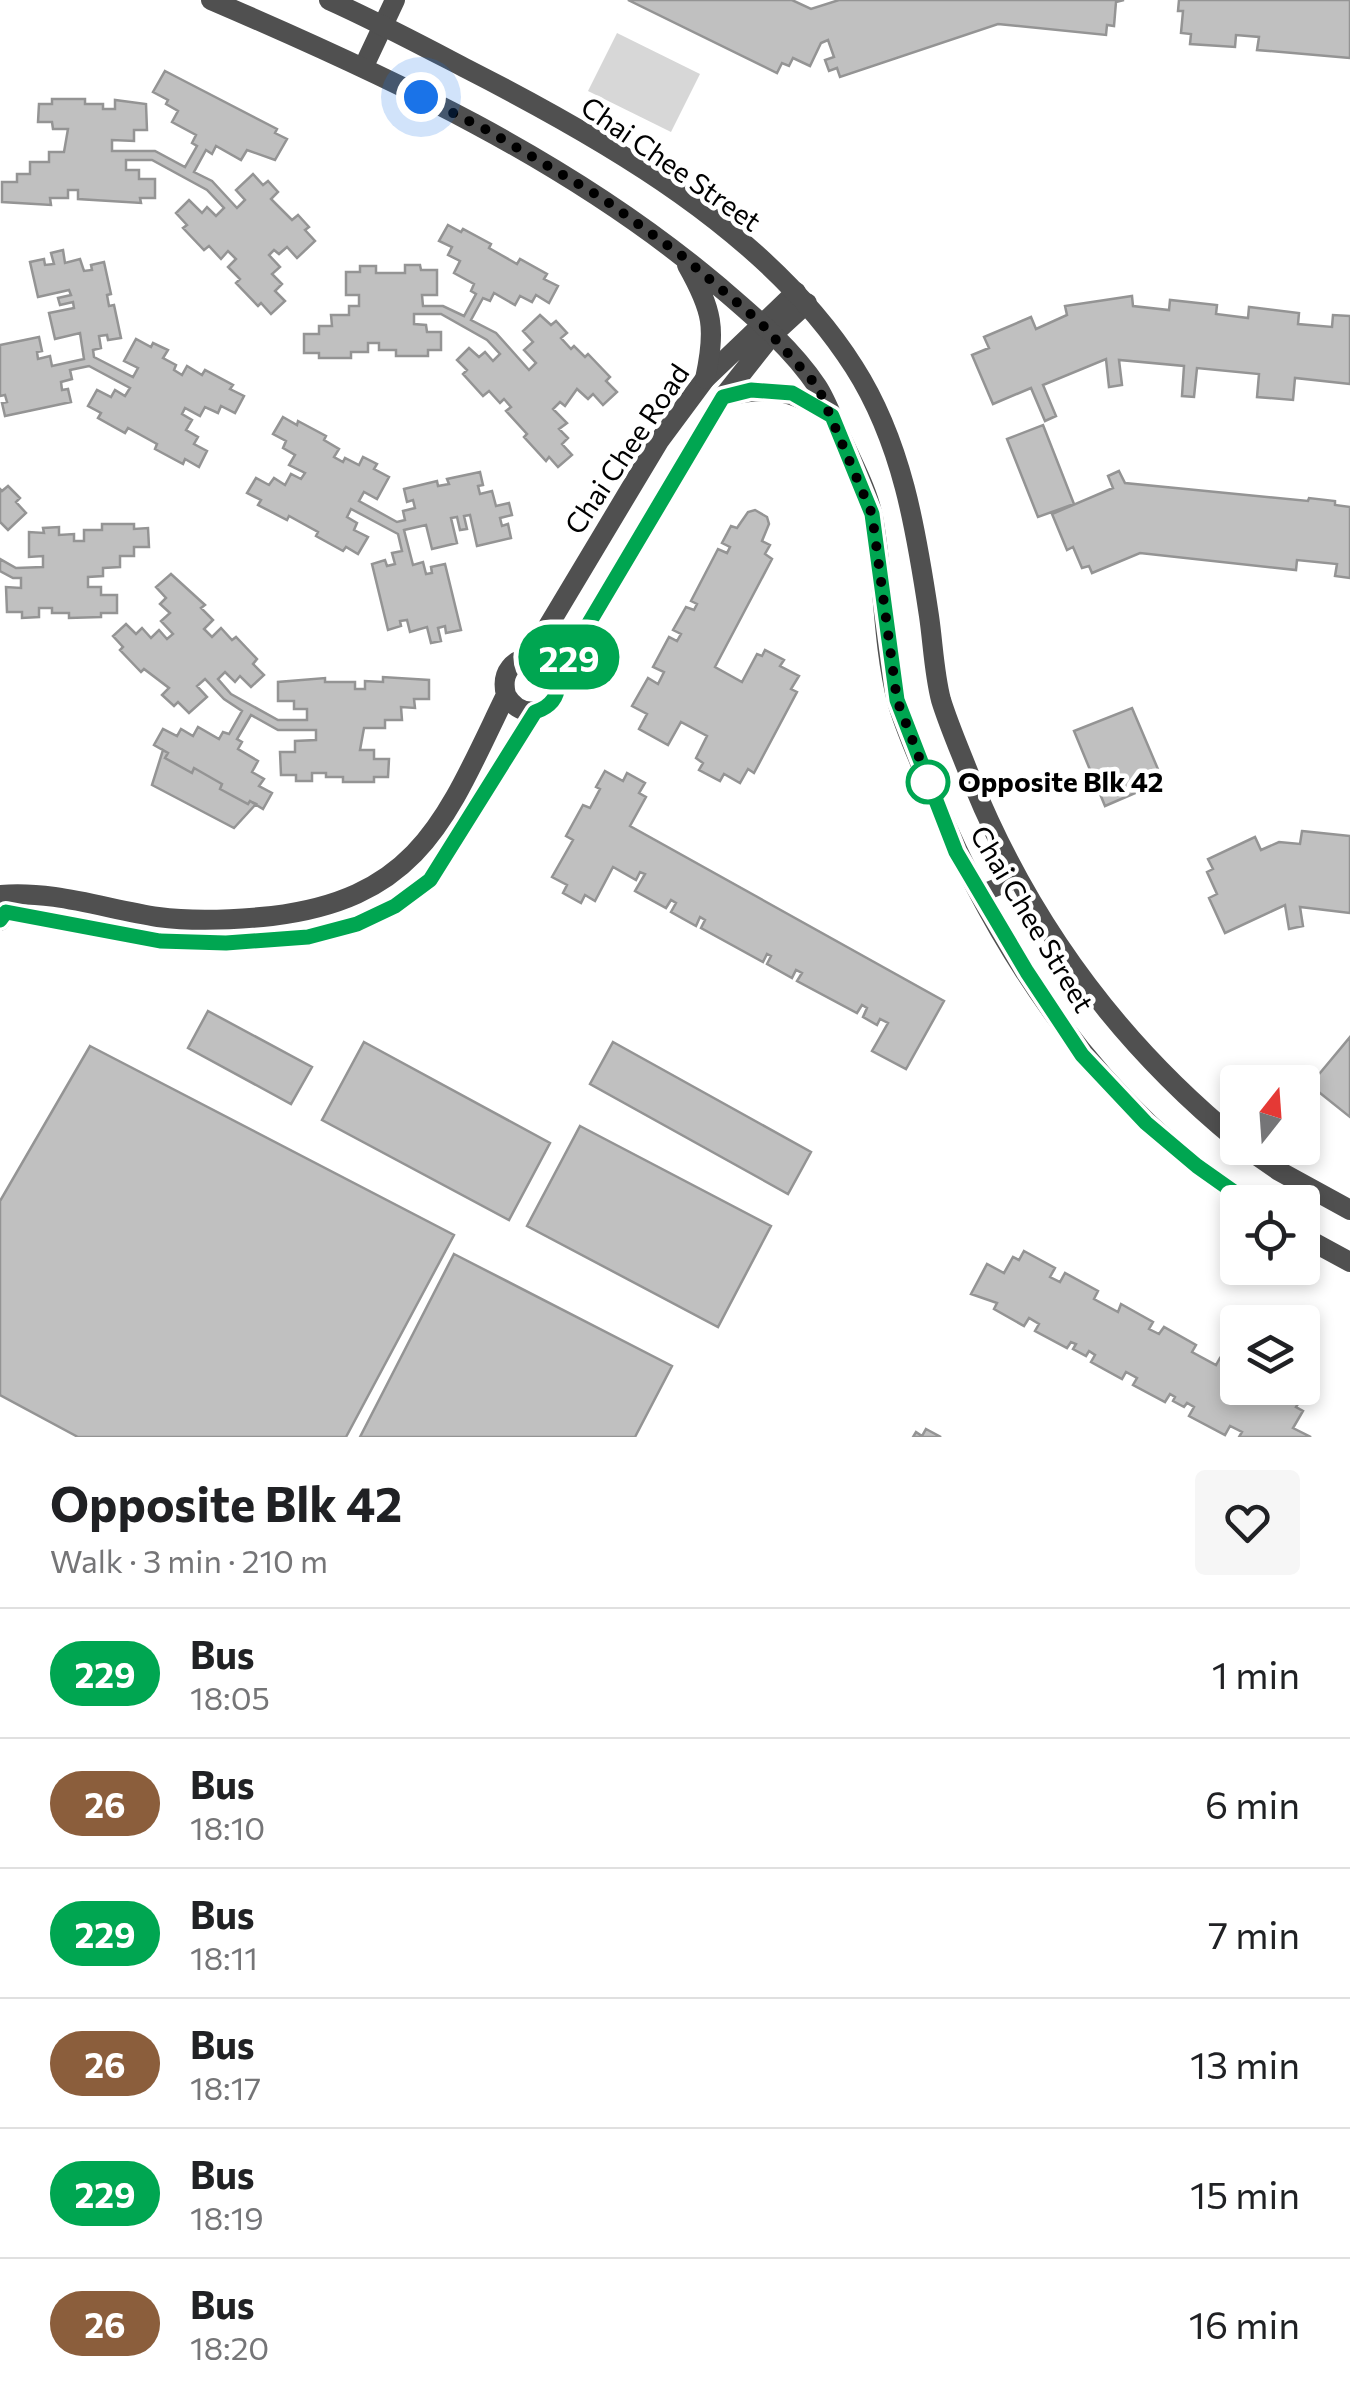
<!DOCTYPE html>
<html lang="en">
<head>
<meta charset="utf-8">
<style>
  :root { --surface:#fff; --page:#f6f6f6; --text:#202124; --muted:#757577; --line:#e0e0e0 }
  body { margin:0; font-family:Commissioner,sans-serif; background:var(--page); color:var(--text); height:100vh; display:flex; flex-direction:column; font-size:38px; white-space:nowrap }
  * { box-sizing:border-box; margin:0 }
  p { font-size:32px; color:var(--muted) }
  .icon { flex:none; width:55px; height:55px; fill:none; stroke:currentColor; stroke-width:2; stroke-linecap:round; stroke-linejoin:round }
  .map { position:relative; height:1437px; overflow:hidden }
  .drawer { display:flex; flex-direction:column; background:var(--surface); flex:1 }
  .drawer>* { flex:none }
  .badge { padding:0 20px; border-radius:32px; font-size:35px; line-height:65px }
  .needle { width:65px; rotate:17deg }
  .buttons { position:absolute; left:1220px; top:1065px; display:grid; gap:20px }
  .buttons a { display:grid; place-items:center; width:100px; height:100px; border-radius:10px; background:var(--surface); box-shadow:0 5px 15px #0003; font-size:50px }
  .you { position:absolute; width:50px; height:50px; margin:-25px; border:8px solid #fff; border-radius:50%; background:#1a73e8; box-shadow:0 0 0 15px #1a73e833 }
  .map>.badge { position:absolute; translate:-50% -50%; box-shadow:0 0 0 5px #fff }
  .round { display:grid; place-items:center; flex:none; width:105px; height:105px; border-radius:10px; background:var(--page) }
  .headline { display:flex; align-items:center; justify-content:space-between; height:170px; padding:0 50px }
  h1 { font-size:48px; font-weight:700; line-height:75px }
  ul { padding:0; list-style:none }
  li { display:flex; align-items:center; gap:30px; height:130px; padding:0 50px; border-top:2px solid var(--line) }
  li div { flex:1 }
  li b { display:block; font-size:38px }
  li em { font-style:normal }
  li .badge { min-width:110px; font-weight:700; text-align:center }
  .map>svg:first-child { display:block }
  .green { fill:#d7d7d7 }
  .building { fill:#c0c0c0; stroke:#949494; stroke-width:2.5 }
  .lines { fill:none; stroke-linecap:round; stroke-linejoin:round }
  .service { stroke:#505050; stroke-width:18 }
  .minor { stroke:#505050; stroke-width:20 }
  .tertiary { stroke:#505050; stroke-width:20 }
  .line-casing { stroke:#fff; stroke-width:22 }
  .line { stroke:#00a651; stroke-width:15 }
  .walk { stroke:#000; stroke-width:10; stroke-dasharray:0 18 }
  .stop-dot { fill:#fff; stroke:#00a651; stroke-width:5 }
  .labels { text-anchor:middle; stroke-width:9; stroke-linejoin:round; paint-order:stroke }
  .street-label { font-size:28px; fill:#000; stroke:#fff }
  .stop-label { font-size:28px; font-weight:bold; fill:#000; stroke:#fff; text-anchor:start }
</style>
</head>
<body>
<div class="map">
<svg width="1350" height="1437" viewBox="0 0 1350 1437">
  <rect width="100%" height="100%" fill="#fff"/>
  <path class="green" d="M617,33L700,74L671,132L588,91Z"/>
  <path class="building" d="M628,0H792L811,9L839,0H1124L1116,2L1114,26L1107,25L1106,35L998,24L840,77L837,68L829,71L825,60L834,57L828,40L821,43L810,66L793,58L789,66L782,63L777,73Z
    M1179,0H1350V58L1257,50L1259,37L1236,35L1235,47L1190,44L1191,34L1181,33L1183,11H1178Z
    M165,71L277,129L275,133L287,139L275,160L247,150L241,160L216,146L212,154L206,150L194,172L212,181L237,208L245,200L236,190L253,174L263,185L268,181L278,192L271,199L292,220L298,215L309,227L305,230L315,241L297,258L287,247L279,254L274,250L269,255L280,267L272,274L282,284L275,291L285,301L271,314L261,303L258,306L236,283L240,279L228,267L236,259L228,251L221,259L209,246L204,250L183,228L187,225L176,213L189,200L202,213L207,207L216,216L224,208L207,190L152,160H126V170H139V179H155V198H140L141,203L78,199V190H68V198H50L51,205L2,202V182H17V174H30V162H49V152H64L68,129H53L52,122H38L39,104H52V99H85V104H103V109H115V100L146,104L147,130H134V141L112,140V151H155L185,167L197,146L192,143L196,135L172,122L178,111L166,104L168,100L153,92Z
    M448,225L461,232L463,229L491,244L489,248L517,264L520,259L547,274L544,279L558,286L549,303L536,295L532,302L520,296L515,305L494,293L490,301L483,298L471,320L496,333L529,370L536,363L524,350L533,342L523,331L540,315L551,325L556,321L567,333L561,338L571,349L574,346L585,357L588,354L610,377L606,381L617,392L603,405L593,394L588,399L577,389L565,406L560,402L553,409L567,423L559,429L568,438L562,444L572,455L558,467L549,457L546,461L524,437L527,434L506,411L511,407L504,399L500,403L489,391L483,396L463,374L467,370L457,360L469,348L479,357L485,352L493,361L500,354L487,340L441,314H414V324L426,325L427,332H441V350H428V356H396V350H379V343H368V352H351V358H319V353H304V334H319V326H332L331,315H349V306H359V295H346V272H360V266H376V273H405V265H420L421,270H437V295H422L423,306H443L464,316L476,294L471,291L474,284L454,273L460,261L448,255L452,247L439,241Z
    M63,250L65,263L80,259L84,271L92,270L91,265L104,262L111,294L107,295L109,306L114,305L121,338L108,340L107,335L99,336L101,348L93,350L94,357L133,377L138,368L124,361L136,339L151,347L153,343L168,350L163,358L176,365L174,370L182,375L187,366L202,375L205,370L233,385L230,389L244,396L235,413L221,406L218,413L205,407L200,416L185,408L182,414L192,420L186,430L198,437L194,444L207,451L199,467L185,459L183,464L155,449L157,444L128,428L125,433L98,418L101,413L88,406L97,390L111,397L115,390L125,396L130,388L89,366L70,370L72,379L61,382L62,390L68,389L71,402L5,416L2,403L7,402L5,395L0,396V345L39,337L42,351L37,352L38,359L50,356L52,366L84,359L80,333L55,339L49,313L74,308L73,302L60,305L58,298L71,295L69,290L38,297L30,262L44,259L45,265L54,264L51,253Z
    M1132,296L1133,306L1169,310L1170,300L1217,305L1216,314L1248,318L1249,307L1299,313L1298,324L1332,327L1333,315L1350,316V384L1295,378L1293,400L1257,397L1259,374L1197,368L1194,397L1182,396L1184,366L1119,360L1122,385L1109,387L1106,359L1043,385L1056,416L1045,421L1031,388L993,404L972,355L989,348L984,337L1031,317L1036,329L1067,315L1065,306Z
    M283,417L297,425L298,421L326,436L324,440L339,449L334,457L343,462L345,458L359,465L363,457L377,464L374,469L389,477L377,499L364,492L359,501L397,522L405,520L403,511L415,508L413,500L407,502L404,489L437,481L438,486L449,484L447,479L480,472L483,485L478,486L480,494L492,491L496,506L509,503L512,515L500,518L502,526L508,524L511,538L477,546L470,515L464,516L467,529L460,530L457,517L451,518L457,543L432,549L426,525L404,530L413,565L423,562L426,574L432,573L431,567L445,564L461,630L446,633L445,626L438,628L441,641L431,643L427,627L410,632L407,620L400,621L401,626L388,630L372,564L385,560L387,566L395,564L392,553L402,551L398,534L351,509L347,517L357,523L354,530L368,537L358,554L346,547L343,551L316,536L318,532L289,516L287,520L258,505L261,500L247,493L256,478L269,485L274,478L285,485L291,474L301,479L305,473L289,465L295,455L283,448L286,441L273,434Z
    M1043,425L1074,504L1038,517L1007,439Z
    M1119,471L1125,483L1308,501L1309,498L1335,501V505L1350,507V578L1335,576L1337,564L1297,560L1296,570L1140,553L1092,573L1089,566L1082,568L1073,547L1067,550L1052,514L1113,488L1108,476Z
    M8,486L20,498L16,502L26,513L8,530L0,522V489L2,491Z
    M755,510L767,517L769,524L762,541L770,545L765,554L772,559L715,667L742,682L757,654L762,656L765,650L784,660L780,666L799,676L791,689L797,692L754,773L748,769L740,783L724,774L720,781L699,770L703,763L696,758L707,736L681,722L668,745L639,729L647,714L632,706L648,678L658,684L664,672L653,667L669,637L677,641L681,634L673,630L686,607L694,610L697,604L691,601L718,549L727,553L730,547L722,543L731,526L737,528L748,512Z
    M102,524H134V529L148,528L149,547H134V556H120V567L103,568V576L88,577V587H101V595H117V613H101V617L69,618V613H52V608H39V617L22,618V612H7L6,587L21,588V578H13L0,571V559L16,568L43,567V556L29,557V532L44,533L43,528L59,527V535L74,534V541H84V530H102Z
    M171,574L205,605L201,608L213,620L204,629L212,637L221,628L232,640L236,637L257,659L253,664L264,675L251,687L240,676L235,682L225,672L218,679L231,694L278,720H307V709H294V701H278V682L325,678V682H355V689H365V681L383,682V677L429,680V699H414L415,708L401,707L402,720H385V728H364L360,750H374V759H389L388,777H374V782H343V777H326V773H312V781H296V775H281L280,752H295V741L316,740V730H278L251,715L237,739L242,742L238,749L258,761L252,772L264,779L259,786L272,793L263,809L250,801L248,804L220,789L222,784L194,768L192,773L165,758L168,753L154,745L163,729L177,736L181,729L193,736L198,727L219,739L223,732L229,734L242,711L224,699L205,679L197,686L207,697L189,713L178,702L174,706L162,695L169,688L144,669L141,672L120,650L123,647L113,636L126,624L136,634L142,628L151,638L159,630L167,639L173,634L161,621L170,613L160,604L166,598L156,587Z
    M1132,708L1163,781L1105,806L1074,731Z
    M163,750L168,753L165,758L192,773L194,768L222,784L220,789L248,804L250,801L256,804L234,828L152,785Z
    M605,771L623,781L627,773L645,783L639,793L646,797L630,826L944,1001L906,1069L872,1051L888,1023L880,1019L877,1025L863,1017L867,1008L862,1005L857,1013L797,981L802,973L796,970L792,978L767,964L771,956L767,954L763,962L701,928L705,920L700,917L696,926L671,912L676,903L671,900L666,908L635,891L645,874L640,872L636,880L613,867L595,901L585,895L581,903L563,893L567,885L552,877L573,840L566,836L583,805L590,808L600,789L596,787Z
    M1302,831L1350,836V913L1300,907L1303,926L1289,929L1285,905L1225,933L1209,898L1217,894L1207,872L1213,869L1208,859L1255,837L1261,850L1279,842L1300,844Z
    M208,1011L312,1067L291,1104L188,1048Z
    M1350,1037V1117L1310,1085Z
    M364,1042L550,1143L509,1220L322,1120Z
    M613,1042L811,1152L788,1194L590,1084Z
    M90,1046L454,1235L346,1437H78L0,1395V1201Z
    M580,1126L771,1226L718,1327L527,1226Z
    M1024,1251L1055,1268L1050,1277L1060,1282L1065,1273L1098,1291L1094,1299L1118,1312L1121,1304L1153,1322L1149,1329L1159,1334L1164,1327L1196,1345L1192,1352L1216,1365L1220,1358L1238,1368V1388H1257L1264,1391L1266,1388H1275L1300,1401L1296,1407L1303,1411L1293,1428L1311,1437H1239L1242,1432L1230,1426L1225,1435L1189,1416L1194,1407L1187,1403L1184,1407L1173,1401L1175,1397L1170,1394L1165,1402L1133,1385L1137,1378L1126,1372L1122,1379L1091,1362L1095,1355L1089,1351L1086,1356L1073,1349L1076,1344L1071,1342L1067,1348L1035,1331L1039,1324L1029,1318L1024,1326L994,1309L997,1303L971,1294L987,1264L1004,1273L1013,1257L1019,1260Z
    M454,1254L672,1366L635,1437H360Z
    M926,1429L941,1437H913L916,1432L922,1436Z"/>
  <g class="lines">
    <path class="service" d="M980,894L1017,879"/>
    <path class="minor" d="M364,66L395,0
      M529,658L659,441L705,379L796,292
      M557,677L723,397L772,335L807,303
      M0,895C52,890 106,909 158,917C196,922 233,920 272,916C421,898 447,816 506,695C494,647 566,645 556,695C543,717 519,717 506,695
      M0,921L6,912L160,941L226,943L307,937L357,924L395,906L430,880L535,712"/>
    <path class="tertiary" d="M211,0C388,76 568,159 716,284C752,315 790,346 817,386C827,401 834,422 842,439C853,464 868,491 873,517C884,577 882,642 897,701C905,730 919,759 930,787C995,949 1100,1107 1248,1202
      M329,0C376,21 421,45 467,69C606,140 768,232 854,367C902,442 916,529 929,616C933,643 934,673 941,700C949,726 961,753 971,779C1029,922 1118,1043 1238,1141
      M687,265C713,311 716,328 705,379
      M723,397C769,386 791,389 830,415
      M1246,1148L1279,1171L1350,1210
      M1302,1236L1350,1262"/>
  </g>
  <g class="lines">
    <defs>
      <path id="line" d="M0,920L6,912L160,941L226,943L308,937L357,924L395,906L430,880L535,712C552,706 560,695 557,677L723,397L751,390L792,393L832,416L872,514L897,700L956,852L1027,972L1082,1055L1146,1123L1197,1166L1248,1202"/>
    </defs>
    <use href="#line" class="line-casing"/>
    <use href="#line" class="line"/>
    <path class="walk" d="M421,97L487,130L602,198L681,255L760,322L818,387L872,514L897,700L934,796L928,782"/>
  </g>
  <circle class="stop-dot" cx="928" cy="782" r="20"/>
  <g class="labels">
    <g class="street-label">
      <text transform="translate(671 164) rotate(35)" y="10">Chai Chee Street</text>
      <text transform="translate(627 449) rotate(-56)" y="10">Chai Chee Road</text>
      <text transform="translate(1032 919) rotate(59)" y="10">Chai Chee Street</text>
    </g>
    <g class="stop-label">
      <text x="958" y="792">Opposite Blk 42</text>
    </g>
  </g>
</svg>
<div class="buttons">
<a><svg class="needle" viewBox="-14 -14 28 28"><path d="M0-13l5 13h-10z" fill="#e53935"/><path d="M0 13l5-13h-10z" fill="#757577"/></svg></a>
<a><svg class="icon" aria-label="locate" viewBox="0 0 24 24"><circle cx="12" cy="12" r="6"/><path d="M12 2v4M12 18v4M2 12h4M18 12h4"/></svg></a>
<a><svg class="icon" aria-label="layers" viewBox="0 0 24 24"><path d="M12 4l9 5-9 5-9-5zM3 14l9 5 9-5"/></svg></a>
</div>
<div class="you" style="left:421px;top:97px"></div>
<b class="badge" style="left:569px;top:657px;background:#00a651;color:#fff">229</b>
</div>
<section class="drawer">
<div class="headline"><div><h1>Opposite Blk 42</h1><p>Walk · 3 min · 210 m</p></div><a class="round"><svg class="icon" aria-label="heart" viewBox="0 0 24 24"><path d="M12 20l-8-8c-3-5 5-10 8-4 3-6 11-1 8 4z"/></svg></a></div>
<ul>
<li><span class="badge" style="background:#00a651;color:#fff">229</span><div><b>Bus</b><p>18:05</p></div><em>1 min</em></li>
<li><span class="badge" style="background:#8b5e3c;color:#fff">26</span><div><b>Bus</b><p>18:10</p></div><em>6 min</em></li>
<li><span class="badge" style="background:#00a651;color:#fff">229</span><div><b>Bus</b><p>18:11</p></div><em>7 min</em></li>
<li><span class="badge" style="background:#8b5e3c;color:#fff">26</span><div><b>Bus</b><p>18:17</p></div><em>13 min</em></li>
<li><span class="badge" style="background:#00a651;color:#fff">229</span><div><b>Bus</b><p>18:19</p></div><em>15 min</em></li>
<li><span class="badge" style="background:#8b5e3c;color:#fff">26</span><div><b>Bus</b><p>18:20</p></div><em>16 min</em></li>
</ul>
</section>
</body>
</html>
